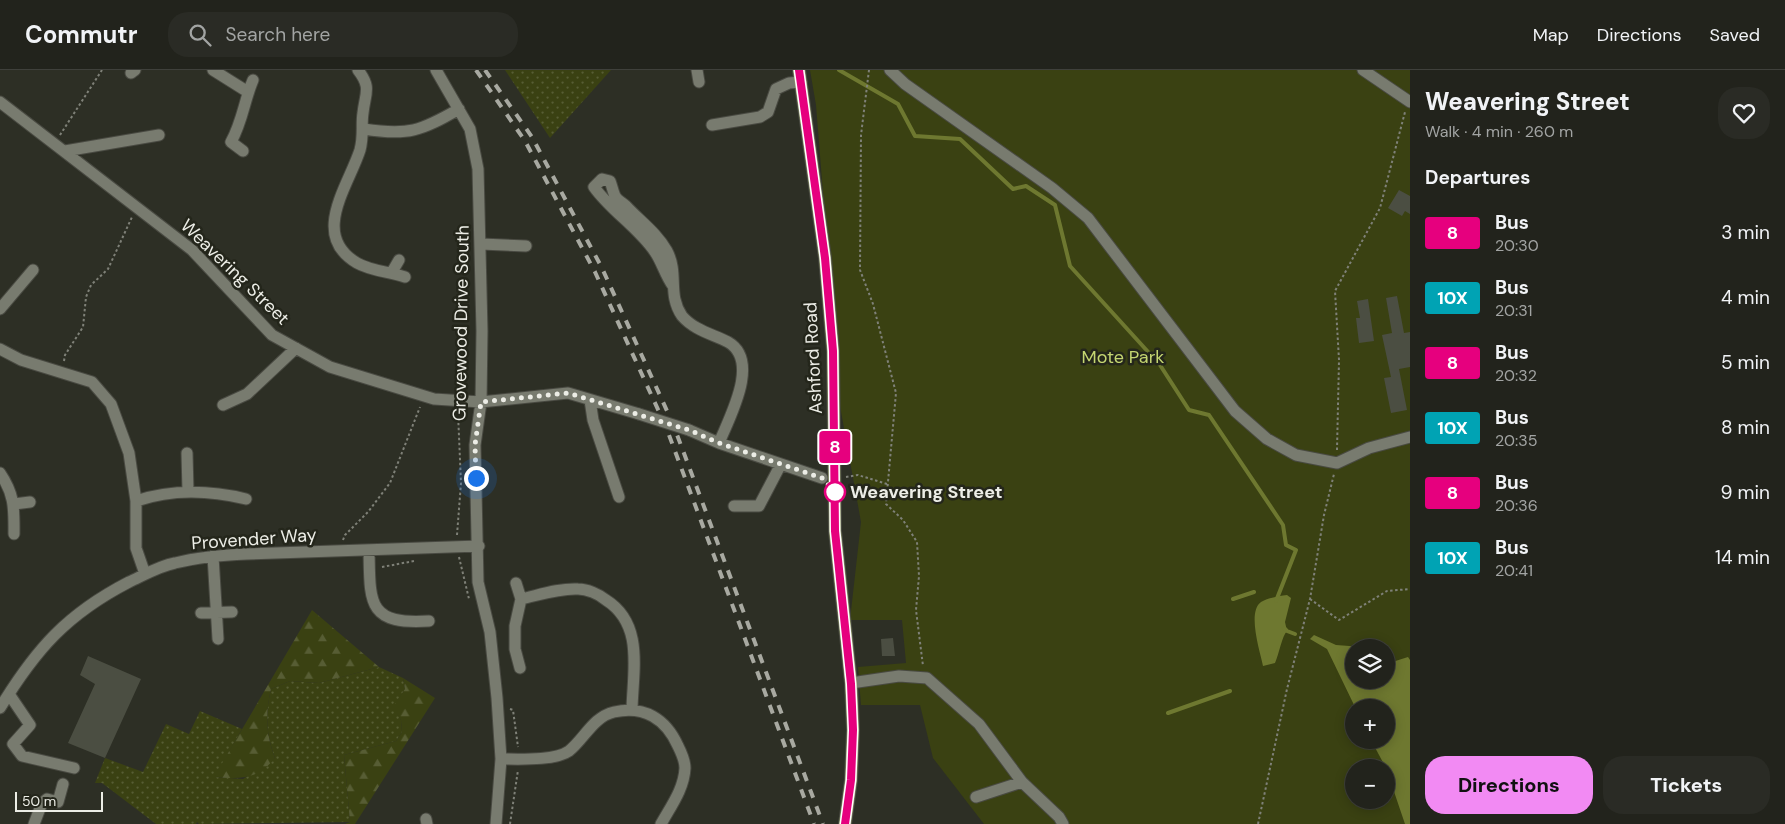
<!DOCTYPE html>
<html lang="en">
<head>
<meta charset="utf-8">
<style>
  :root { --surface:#22231c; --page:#2a2b25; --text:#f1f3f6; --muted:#a2a4a3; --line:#3f403b; --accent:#f28af3 }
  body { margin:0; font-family:"DM Sans",sans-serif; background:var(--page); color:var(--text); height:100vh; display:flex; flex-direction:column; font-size:19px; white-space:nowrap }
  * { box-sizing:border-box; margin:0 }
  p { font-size:16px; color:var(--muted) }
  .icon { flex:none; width:28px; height:28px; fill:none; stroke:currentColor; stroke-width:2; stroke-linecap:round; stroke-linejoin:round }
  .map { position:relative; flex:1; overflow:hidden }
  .side { display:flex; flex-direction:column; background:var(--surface); width:375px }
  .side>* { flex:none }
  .badge { padding:0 10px; border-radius:4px; font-size:18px; line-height:32px }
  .fabs { position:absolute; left:1345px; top:569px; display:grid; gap:10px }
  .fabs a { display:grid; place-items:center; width:50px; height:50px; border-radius:50%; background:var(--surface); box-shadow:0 2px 12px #0003,0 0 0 1px var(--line); font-size:25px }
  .scale { position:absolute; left:15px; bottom:12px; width:88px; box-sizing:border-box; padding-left:5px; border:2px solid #ecede6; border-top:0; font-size:14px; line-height:18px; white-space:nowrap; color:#ecede6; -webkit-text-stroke:4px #24261b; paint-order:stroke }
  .you { position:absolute; width:25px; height:25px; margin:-12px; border:4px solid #fff; border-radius:50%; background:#1a73e8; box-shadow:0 0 0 8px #1a73e833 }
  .map>.badge { position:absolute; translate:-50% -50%; box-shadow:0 0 0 2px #fff }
  h2 { padding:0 15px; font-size:19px; line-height:45px }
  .round { display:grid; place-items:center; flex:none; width:52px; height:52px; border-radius:20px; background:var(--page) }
  .summary { display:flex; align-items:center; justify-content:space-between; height:85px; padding:0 15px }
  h1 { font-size:24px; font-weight:800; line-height:38px }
  .primary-button { display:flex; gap:10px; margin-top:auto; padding:10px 15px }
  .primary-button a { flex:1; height:58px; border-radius:20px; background:var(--accent); color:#111; font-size:20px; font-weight:800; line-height:58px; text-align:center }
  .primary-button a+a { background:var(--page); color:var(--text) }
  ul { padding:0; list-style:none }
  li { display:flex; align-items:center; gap:15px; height:65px; padding:0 15px }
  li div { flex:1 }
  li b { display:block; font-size:19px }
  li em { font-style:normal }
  li .badge { min-width:55px; font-weight:700; text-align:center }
  header { display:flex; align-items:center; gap:30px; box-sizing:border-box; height:70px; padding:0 25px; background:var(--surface); border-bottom:1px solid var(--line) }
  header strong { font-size:24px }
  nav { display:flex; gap:28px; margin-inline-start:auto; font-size:18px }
  .search { width:350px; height:45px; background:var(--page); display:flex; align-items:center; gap:12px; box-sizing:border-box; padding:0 18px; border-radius:20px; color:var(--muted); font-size:19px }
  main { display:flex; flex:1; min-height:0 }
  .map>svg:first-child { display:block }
  .grass { fill:url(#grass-dots) }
  .forest { fill:url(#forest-firs) }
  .park { fill:#3a4112; fill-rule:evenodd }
  .water { fill:#6e7830 }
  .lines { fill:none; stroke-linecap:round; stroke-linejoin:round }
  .stream { stroke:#6e7830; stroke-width:4 }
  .building { fill:#4b4e42 }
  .minor-casing { stroke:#494a42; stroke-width:13 }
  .major-casing { stroke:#494a42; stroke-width:14 }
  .path { stroke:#7f8178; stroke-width:2; stroke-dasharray:2.5 2.5; stroke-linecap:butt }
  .minor { stroke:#787b6f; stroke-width:11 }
  .major { stroke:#969f6d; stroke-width:12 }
  .rail { stroke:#a8a9a1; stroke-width:4; stroke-dasharray:9 9; stroke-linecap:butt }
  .minor-bridge-casing { stroke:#494a42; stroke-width:13; stroke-linecap:butt }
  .minor-bridge { stroke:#787b6f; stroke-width:11 }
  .line-casing { stroke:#fff; stroke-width:11 }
  .line { stroke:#e6007e; stroke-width:8 }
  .walk { stroke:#ecede6; stroke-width:5; stroke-dasharray:0 9 }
  .stop-dot { fill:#fff; stroke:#e6007e; stroke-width:2.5 }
  .labels { text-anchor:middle; stroke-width:5; stroke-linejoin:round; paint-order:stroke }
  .street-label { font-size:18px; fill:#ecede6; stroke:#24261b }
  .park-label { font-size:18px; fill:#c5d671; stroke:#24261b }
  .stop-label { font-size:18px; font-weight:bold; fill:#ecede6; stroke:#24261b; text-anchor:start }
</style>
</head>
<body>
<header>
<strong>Commutr</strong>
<div class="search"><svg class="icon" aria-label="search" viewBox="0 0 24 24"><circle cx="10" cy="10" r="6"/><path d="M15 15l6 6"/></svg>Search here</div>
<nav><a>Map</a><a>Directions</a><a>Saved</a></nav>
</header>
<main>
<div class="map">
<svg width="1410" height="754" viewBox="0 0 1410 754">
  <defs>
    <pattern id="grass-dots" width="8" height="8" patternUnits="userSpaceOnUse" patternTransform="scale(1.25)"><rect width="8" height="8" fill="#3a4112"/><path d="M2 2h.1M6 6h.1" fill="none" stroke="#575d34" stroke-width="1.8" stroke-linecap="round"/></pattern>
    <pattern id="forest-firs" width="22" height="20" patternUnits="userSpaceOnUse" patternTransform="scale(1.25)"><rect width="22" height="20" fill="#3a4112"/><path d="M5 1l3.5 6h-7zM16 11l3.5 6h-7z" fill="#575d34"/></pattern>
  </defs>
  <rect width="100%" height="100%" fill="#2d2f25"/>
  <path class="grass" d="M505,0H611L550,68Z
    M379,597L403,608L405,619L394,637L401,650L402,662L396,671L344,685L350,752L199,754L197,752L196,754H156L102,713H95L105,688L143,702L166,654L189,664L200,641L242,659L215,707L243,709L275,688C266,664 265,644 271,619L290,611L319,613Z"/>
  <path class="forest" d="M312,540L379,597L319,613L290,611L271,619C265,644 266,665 275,688C257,710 241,709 214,707Z
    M403,608L435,628L355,754H345L350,752L344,685L396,671L402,662L401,650L393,637L405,619Z"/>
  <path class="park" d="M810,0H1410V754H984L933,688L920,635H861L858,597L906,593L902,550H850L861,452L840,336L816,35ZM1354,578H1386V610H1354ZM1354,638H1386V670H1354ZM1354,698H1386V730H1354Z"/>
  <path class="water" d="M1287,525L1291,528L1285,552L1287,561C1282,566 1279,584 1275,593L1263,596C1260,581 1247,542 1261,532C1268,528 1279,526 1287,525Z
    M1314,565L1336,575L1363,577L1354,578V610H1386V594L1408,587L1410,590V754H1405L1386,698L1371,670H1386V638L1355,637L1327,579L1310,569Z"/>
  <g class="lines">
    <path class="stream" d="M839,0L898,34L915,66L960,69L1013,119L1026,116L1055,135L1070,196L1160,295L1189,340L1209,345L1283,455L1286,475L1296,480L1276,531
      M1233,529L1254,522
      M1284,558L1287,561L1295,564
      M1168,643L1230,621"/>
  </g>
  <path class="building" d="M1399,120L1410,126V144L1405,141L1402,146L1388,138Z
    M1397,226L1404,263L1410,262V297L1399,299L1407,340L1391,343L1384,308L1391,307L1382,265L1392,263L1386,228Z
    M1368,229L1374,271L1359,273L1356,248H1360L1357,231Z
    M893,568L895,586H882L881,569Z
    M88,586L141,609L105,688L68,673L95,614L80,605Z"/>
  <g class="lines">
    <defs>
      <path id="minor" d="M213,0L248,22
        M358,0C372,18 365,23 363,43C361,55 364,65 360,80C348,117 310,165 357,193C371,201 390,202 405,207
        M436,0L470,59L478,99L482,261L481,332L475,375L478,512L490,562L497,628L501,689L496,754
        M697,0L699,12
        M890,0L905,14L1052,118L1088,148L1235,341L1267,369L1296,385L1337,393L1369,378L1410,367
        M1363,0L1410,32
        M131,3L135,0
        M0,32L192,180L272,265L330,297L434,329L481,332L568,323L639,344
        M712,55L760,47L768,42L776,19L789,13L801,12
        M364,59C408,66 421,61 459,39
        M65,81L159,65
        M243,81L231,72C243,50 244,31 253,10
        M481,174L526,176
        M392,202L399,190
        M673,216C665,205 662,192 655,182C638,157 611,141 594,117L602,109L610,111C612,116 613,122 615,126C617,130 623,133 626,136C640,151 657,163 667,181C679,204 667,224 682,246C694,260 712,264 728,272C761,291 729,348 719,373
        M0,239L33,200
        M0,279L21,290L92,312L111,334L129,383L136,431V478L145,504
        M590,330L593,350L619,427
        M223,335L247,324L296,278
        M689,360L719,373L822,408
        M187,383L188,421
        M0,403C15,425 14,439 14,464
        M136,431C173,419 208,420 246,429
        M14,434L30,432
        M734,436H759L781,394
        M369,480C370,533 367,555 429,551
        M213,486L218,569
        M516,513L521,529L515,556V579L520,598
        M521,529C539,525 559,518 578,519C587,519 599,524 606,530C644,554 633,600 632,639
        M201,543L232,542
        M851,613L899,606L927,608L979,654L1022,712L1059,747L1063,754
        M9,624L30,655L13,674L22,686L74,698
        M0,638C36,579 67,544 129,512C144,505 159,496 175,493C199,487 223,485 247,484L479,476
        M501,689C518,689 555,691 569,681C585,668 593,647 614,642C644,635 666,649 678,676C681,682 685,691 685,698C684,719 671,736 661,754
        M976,727L1022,712
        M426,749L427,754
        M34,754L42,733L47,729L58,732L63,714"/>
      <path id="major" d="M799,0L825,188L833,281L835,461L851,613L853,660L851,710L845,754"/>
    </defs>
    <use href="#minor" class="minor-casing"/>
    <use href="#major" class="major-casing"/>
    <path class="path" d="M869,0L861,65L860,200L873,234L896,323L886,434L903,450L917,472L919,506L916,540L923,596
      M60,65L102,0
      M64,291L65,285L83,257L86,227L91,215L108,199L132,147
      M1337,380L1339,290L1335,221L1380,138L1405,42
      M846,407L858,405L887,414
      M457,465L461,413L458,343
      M343,470L345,465L368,442L390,413L420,337
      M459,487L469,529
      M382,497L414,491
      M1310,529L1339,550L1387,521L1410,519
      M510,639L513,640L518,677
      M510,754L518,700
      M1258,754L1287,619L1310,529L1324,445L1334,404"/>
    <use href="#minor" class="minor"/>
    <use href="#major" class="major"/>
    <path class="rail" d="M476,0L525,71L595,202L666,357L814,754
      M485,0L532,67L602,198L673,354L823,754"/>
    <defs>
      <path id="minor-bridge" d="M639,344L689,360"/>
    </defs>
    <use href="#minor-bridge" class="minor-bridge-casing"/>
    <use href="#minor-bridge" class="minor-bridge"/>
  </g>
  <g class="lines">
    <defs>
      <path id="line" d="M799,0L825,188L833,281L835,461L851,614L853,660L851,710L845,754"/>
    </defs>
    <use href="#line" class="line-casing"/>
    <use href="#line" class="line"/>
    <path class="walk" d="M476,408L475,375L481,332L568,323L689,360L719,373L822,408L835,422"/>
  </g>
  <circle class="stop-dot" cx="835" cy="422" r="10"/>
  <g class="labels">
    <g class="street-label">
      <text transform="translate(235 202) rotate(44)" y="6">Weavering Street</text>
      <text transform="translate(461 253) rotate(-89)" y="6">Grovewood Drive South</text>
      <text transform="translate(813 288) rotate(-93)" y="6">Ashford Road</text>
      <text transform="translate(254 469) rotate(-4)" y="6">Provender Way</text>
    </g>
    <g class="park-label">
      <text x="1123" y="293">Mote Park</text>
    </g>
    <g class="stop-label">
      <text x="850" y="428">Weavering Street</text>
    </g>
  </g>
</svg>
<div class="fabs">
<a><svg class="icon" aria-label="layers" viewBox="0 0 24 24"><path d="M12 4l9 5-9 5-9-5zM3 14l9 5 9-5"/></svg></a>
<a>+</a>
<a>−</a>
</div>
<div class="scale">50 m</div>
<div class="you" style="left:476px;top:408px"></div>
<b class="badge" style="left:835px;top:377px;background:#e6007e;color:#fff">8</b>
</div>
<section class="side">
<div class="summary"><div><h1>Weavering Street</h1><p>Walk · 4 min · 260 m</p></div><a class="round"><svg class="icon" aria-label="heart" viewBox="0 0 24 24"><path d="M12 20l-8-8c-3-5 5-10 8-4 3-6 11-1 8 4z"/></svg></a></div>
<h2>Departures</h2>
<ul>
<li><span class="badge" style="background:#e6007e;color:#fff">8</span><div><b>Bus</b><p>20:30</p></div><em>3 min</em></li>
<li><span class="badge" style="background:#00a3b4;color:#fff">10X</span><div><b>Bus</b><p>20:31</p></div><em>4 min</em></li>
<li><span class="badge" style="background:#e6007e;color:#fff">8</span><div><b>Bus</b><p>20:32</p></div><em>5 min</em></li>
<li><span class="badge" style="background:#00a3b4;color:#fff">10X</span><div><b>Bus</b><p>20:35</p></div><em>8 min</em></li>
<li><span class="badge" style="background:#e6007e;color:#fff">8</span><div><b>Bus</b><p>20:36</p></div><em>9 min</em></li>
<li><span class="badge" style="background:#00a3b4;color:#fff">10X</span><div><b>Bus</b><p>20:41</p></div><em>14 min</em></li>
</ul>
<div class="primary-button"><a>Directions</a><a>Tickets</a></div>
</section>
</main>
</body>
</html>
